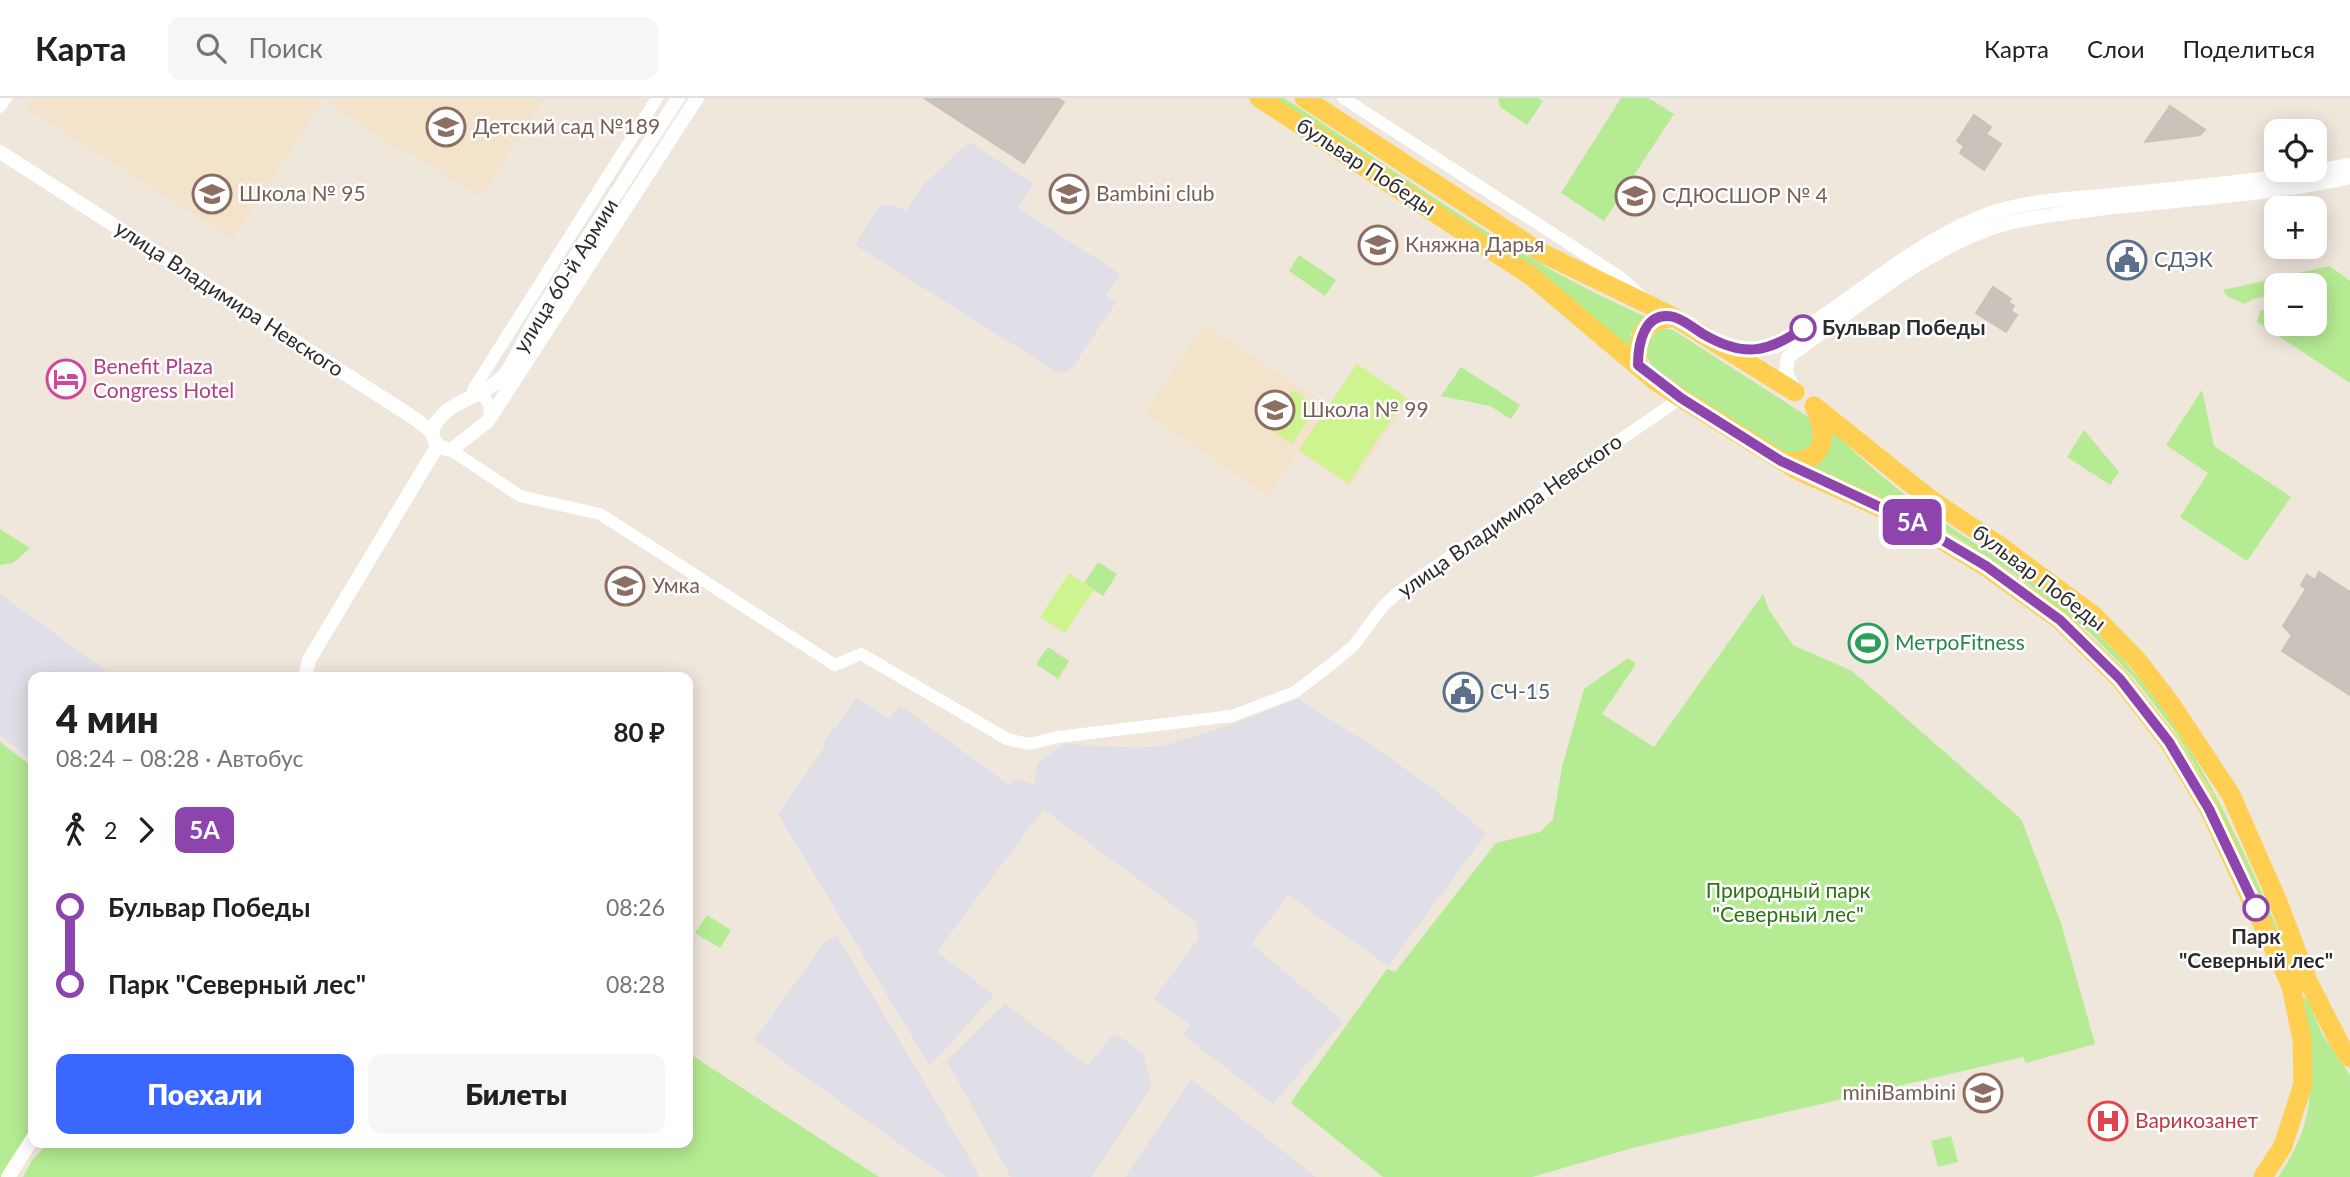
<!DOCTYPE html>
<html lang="ru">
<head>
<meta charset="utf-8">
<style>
  :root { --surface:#fff; --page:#f6f6f6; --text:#202124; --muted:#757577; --line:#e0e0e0; --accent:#3967ff }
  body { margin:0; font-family:Lato,sans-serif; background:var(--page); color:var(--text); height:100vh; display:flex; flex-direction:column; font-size:26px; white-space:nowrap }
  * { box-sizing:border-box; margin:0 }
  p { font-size:23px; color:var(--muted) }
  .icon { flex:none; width:38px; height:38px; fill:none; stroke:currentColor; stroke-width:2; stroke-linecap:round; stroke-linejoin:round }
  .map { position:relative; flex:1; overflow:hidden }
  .side { position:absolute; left:28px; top:574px; width:665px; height:476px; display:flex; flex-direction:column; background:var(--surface); border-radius:14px; box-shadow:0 4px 18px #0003 }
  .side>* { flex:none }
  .badge { padding:0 14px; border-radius:10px; font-size:24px; line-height:46px }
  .fabs { position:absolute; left:2264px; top:21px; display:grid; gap:14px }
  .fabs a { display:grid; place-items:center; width:63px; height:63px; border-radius:14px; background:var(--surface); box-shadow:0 4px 18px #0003; font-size:35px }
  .map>.badge { position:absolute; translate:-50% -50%; box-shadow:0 0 0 4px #fff }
  .legs { display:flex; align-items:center; gap:10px; height:77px; padding:0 28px; font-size:23px }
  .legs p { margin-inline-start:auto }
  .head { display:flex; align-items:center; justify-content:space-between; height:119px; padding:0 28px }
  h1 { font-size:38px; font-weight:800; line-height:52px }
  .action { display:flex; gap:14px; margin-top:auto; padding:14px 28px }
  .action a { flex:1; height:80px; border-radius:14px; background:var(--accent); color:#fff; font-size:28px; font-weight:800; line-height:80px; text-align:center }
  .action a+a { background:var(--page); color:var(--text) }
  ul { padding:0 28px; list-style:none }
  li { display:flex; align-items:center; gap:24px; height:77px; font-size:26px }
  li i { display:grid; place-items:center; width:10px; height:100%; margin:0 9px; background:currentColor }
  li i::after { content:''; width:18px; height:18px; margin:-9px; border:5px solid; border-radius:50%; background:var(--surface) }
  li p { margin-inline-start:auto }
  li:first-child i { background:linear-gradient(#0000 50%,currentColor 0) }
  li:last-child i { background:linear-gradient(currentColor 50%,#0000 0) }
  header { display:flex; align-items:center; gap:42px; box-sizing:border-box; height:98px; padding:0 35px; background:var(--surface); border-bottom:2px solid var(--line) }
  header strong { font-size:33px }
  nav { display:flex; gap:38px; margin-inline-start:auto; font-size:24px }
  .search { width:490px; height:63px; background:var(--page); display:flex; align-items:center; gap:18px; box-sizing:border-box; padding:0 24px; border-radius:14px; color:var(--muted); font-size:26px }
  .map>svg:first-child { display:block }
  .industrial { fill:#e0dee7 }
  .education { fill:#f2e3ca }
  .green { fill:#b5eb93; fill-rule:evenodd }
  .pitch { fill:#cdf48e }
  .building { fill:#cac3bc; stroke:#cbc2b6; stroke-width:2 }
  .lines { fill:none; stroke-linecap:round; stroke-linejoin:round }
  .minor { stroke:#fff; stroke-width:12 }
  .tertiary { stroke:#fff; stroke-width:14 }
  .primary { stroke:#ffcf51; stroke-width:19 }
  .line-1-casing { stroke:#fff; stroke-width:16 }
  .line-1 { stroke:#8e44ad; stroke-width:10 }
  .stop-1-dot { fill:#fff; stroke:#8e44ad; stroke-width:3.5 }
  .labels { text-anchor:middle; stroke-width:5; stroke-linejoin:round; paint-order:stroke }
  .education-label { font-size:21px; fill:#785e54; stroke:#fff; text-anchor:start }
  .street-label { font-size:21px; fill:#2c2c2c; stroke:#fff }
  .service-label { font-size:21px; fill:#4e5e75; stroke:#fff; text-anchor:start }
  .stop-label { font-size:21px; font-weight:bold; fill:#2c2c2c; stroke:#fff; text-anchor:start }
  .hotel-label { font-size:21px; fill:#b23c85; stroke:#fff; text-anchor:start }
  .leisure-label { font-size:21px; fill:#27864d; stroke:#fff; text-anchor:start }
  .park-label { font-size:21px; fill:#2a7212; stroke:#fff }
  .health-label { font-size:21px; fill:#be3a42; stroke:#fff; text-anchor:start }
</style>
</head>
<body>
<header>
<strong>Карта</strong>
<div class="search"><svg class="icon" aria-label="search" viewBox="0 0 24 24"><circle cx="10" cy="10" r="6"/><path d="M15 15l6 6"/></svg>Поиск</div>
<nav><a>Карта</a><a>Слои</a><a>Поделиться</a></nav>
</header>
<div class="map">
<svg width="2350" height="1079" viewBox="0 0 2350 1079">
  <rect width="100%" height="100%" fill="#efe6dc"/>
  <path class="industrial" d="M969,44L1033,86L1018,110L1120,176L1106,197L1116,204L1072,270L1060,276L855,147L880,108L894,107L906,113L924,86Z
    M0,496L115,579H33V663L0,637Z
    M857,599L888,621L900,607L1010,688L1017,680L1034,687L1037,665L1064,646L1140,650L1167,647L1231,627L1298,601L1374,649L1438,694L1486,736L1388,868L1288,797L1252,846L1343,923L1273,1006L1183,937L1190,927L1154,901L1199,840L1196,824L1043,711L937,854L994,897L930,968L778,716L826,647L824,644L833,630H836Z
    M837,838L973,1066L979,1079H946L754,942L825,844Z
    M1005,906L1088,968L1114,935L1143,955L1152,987L1091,1079H1011L947,963Z
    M1191,981L1316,1079H1125Z"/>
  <path class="education" d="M32,0H324L233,141L26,10Z
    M333,0H545L480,99L413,56L401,54L330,5Z
    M1205,226L1328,308L1357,266L1409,301L1350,389L1298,354L1268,398L1145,315Z"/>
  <path class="green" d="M1273,0H1284C1403,77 1518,164 1649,220L1631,235L1629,250L1536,172Z
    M1498,0H1538L1543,3L1527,27L1500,9Z
    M1621,0H1648L1674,16L1604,123L1561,95Z
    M1299,157L1336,182L1325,198L1289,173Z
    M2330,168L2350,183V285L2257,224L2260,213L2269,210L2268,198L2253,201L2245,206L2228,199L2223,192ZM2277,187H2315V226H2277Z
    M1661,230L1673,232L1813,322L1815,346L1806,354L1782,355L1660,275C1641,259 1642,245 1661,230Z
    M1461,269L1520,307L1511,321L1490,308L1441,298Z
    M2202,292L2214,348L2291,399L2247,463L2180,419L2208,375L2166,347Z
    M1830,332C1855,354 1880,378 1907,398C1968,444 2035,480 2092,531C2197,626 2245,758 2301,885L2299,889L2212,696L2174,632L2134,580L2090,535L2019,479L1923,418L1809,368C1826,360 1832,351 1830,332Z
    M2084,332L2119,374L2110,387L2067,359Z
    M0,431L30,450L13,465L0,467Z
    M1098,464L1117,476L1103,498L1084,485Z
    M1763,496L1769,512L1793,547L1852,573L2021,721L2061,825L2095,946L2026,965L2023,959L1636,1049L1532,1079H1383L1291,1005L1296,997L1387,871L1395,874L1496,745L1540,734L1553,721L1562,669L1584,591L1628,560L1636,566L1602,616L1654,649Z
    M1048,549L1069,563L1058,581L1036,566Z
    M0,644L33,669V1036L6,1079H0Z
    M707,817L731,832L720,850L695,835Z
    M2307,899L2322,936L2350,977V1079H2278C2321,1018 2314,969 2299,900Z
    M693,958L879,1079H23L32,1062L49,1045H688V962Z
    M1951,1038L1958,1064L1938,1069L1931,1043Z"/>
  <path class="pitch" d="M1357,266L1406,299L1348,385L1299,352Z
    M1293,292L1317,309L1292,346L1267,329Z
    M1069,475L1094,492L1065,535L1040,519Z"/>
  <path class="building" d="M924,0H1058L1064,4L1024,65Z
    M2170,8L2205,32L2200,37L2145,44Z
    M1974,17L1991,29L1986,36L2001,46L1984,72L1960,55L1964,48L1957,43Z
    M1993,189L2011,201L2008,204L2014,208L2011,213L2017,217L2006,234L1976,215Z
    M2319,474L2350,494V597L2282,553L2292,537L2283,528L2306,491L2301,487L2307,477L2315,482Z"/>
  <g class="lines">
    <path class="minor" d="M1343,0L1620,179L1639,196
      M0,9L6,0
      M473,292L657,0
      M478,296C490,302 492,310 488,322
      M451,352L520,398L600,416L835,567L861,556L1007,641L1029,646L1058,639L1232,618L1295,594L1334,564L1354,547L1384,507L1400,493L1681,300"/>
    <path class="tertiary" d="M0,54L414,320L432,334C434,346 439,350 451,352L488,323L697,0
      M1728,248L1754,252L1777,248C1846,208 1904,151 1978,120C2023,101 2076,101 2124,96C2200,88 2275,81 2350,67
      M1795,293L1786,275L1788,259C1853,213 1926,149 2004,126C2029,119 2056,117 2082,113C2171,101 2262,99 2350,79
      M432,334C442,301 487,300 505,276C519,257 527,235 539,215C585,143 632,72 678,0
      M305,579L309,562L438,347
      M8,1079L33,1040"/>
    <path class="primary" d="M1259,0L1531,178L1654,282L1681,300L1795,371L1912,424L1986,469L2060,522L2120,581L2169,644L2209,711L2291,888L2302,942L2303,986L2283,1048L2263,1079
      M1304,0L1540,154L1674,219L1795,294
      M1638,267C1637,237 1642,223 1674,219
      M1814,308L1930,401L2000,448L2093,517L2138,563L2171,606L2231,697L2278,804L2308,883L2340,946L2350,960
      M1782,363C1824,368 1830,341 1814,308"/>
  </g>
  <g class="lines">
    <defs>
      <path id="line-1" d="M1803,230C1767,256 1742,259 1703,236C1695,231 1684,222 1674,219C1644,212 1638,246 1638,267L1681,300L1781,363L1912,424L1986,468L2060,522L2120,581L2169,644L2209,711L2256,810"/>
    </defs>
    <use href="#line-1" class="line-1-casing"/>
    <use href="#line-1" class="line-1"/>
  </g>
  <defs>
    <symbol id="school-ring" viewBox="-11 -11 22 22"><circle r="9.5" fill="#fff" stroke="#8d6e63" stroke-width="1.5"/><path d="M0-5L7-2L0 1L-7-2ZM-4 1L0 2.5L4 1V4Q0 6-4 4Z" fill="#8d6e63"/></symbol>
    <symbol id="university-ring" viewBox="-11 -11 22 22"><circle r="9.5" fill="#fff" stroke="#8d6e63" stroke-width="1.5"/><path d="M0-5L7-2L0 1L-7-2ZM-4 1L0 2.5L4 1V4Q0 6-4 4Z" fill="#8d6e63"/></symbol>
    <symbol id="civic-ring" viewBox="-11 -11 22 22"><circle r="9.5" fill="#fff" stroke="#5c6f8a" stroke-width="1.5"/><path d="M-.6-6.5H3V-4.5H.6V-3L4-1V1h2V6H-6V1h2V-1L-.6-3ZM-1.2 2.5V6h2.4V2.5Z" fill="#5c6f8a"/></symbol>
    <symbol id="hotel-ring" viewBox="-11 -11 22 22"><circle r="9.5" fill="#fff" stroke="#d1479c" stroke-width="1.5"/><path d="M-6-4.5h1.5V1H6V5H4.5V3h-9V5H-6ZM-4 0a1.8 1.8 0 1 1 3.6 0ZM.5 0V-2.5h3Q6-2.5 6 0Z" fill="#d1479c"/></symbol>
    <symbol id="stadium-ring" viewBox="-11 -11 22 22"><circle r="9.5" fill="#fff" stroke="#2e9e5b" stroke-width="1.5"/><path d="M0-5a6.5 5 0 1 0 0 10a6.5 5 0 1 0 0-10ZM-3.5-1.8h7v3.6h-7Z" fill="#2e9e5b"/></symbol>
    <symbol id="hospital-ring" viewBox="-11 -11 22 22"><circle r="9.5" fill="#fff" stroke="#e0444e" stroke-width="1.5"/><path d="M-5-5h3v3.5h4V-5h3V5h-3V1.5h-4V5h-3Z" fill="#e0444e"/></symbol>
  </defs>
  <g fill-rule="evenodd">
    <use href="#school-ring" x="424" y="7" width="44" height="44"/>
    <use href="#school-ring" x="190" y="74" width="44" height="44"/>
    <use href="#school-ring" x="1047" y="74" width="44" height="44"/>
    <use href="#school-ring" x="1613" y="76" width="44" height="44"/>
    <use href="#university-ring" x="1356" y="125" width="44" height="44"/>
    <use href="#civic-ring" x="2105" y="140" width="44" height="44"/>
    <use href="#hotel-ring" x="44" y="259" width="44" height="44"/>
    <use href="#school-ring" x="1253" y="290" width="44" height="44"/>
    <use href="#school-ring" x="603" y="466" width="44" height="44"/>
    <use href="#stadium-ring" x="1846" y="523" width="44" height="44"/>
    <use href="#civic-ring" x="1441" y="572" width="44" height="44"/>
    <use href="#school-ring" x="1961" y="973" width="44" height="44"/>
    <use href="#hospital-ring" x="2086" y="1001" width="44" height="44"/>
  </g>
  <g class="stop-1-dot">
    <circle cx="1803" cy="230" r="12"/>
    <circle cx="2256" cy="810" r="12"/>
  </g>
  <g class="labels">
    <g class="education-label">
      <text x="473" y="36">Детский сад №189</text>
      <text x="239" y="103">Школа № 95</text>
      <text x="1096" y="103">Bambini club</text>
      <text x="1662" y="105">СДЮСШОР № 4</text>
      <text x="1405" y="154">Княжна Дарья</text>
      <text x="1302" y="319">Школа № 99</text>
      <text x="652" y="495">Умка</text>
      <text x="1956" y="1002" text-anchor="end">miniBambini</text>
    </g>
    <g class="street-label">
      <text transform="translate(1366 69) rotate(33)" y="7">бульвар Победы</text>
      <text transform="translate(566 178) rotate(-58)" y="7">улица 60-й Армии</text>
      <text transform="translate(229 201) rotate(33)" y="7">улица Владимира Невского</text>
      <text transform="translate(1510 418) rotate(-35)" y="7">улица Владимира Невского</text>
      <text transform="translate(2039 480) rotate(37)" y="7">бульвар Победы</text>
    </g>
    <g class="service-label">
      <text x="2154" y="169">СДЭК</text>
      <text x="1490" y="601">СЧ-15</text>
    </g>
    <g class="stop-label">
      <text x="1822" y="237">Бульвар Победы</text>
      <text x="2256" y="846" text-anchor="middle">Парк<tspan x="2256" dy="24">"Северный лес"</tspan></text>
    </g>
    <g class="hotel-label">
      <text x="93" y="276">Benefit Plaza<tspan x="93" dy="24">Congress Hotel</tspan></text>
    </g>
    <g class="leisure-label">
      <text x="1895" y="552">МетроFitness</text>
    </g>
    <g class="park-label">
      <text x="1788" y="800">Природный парк<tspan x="1788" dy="24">"Северный лес"</tspan></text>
    </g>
    <g class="health-label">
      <text x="2135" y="1030">Варикозанет</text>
    </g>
  </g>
</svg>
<div class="fabs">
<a><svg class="icon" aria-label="locate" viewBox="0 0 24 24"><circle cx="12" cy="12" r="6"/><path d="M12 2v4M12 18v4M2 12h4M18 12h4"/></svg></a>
<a>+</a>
<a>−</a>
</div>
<b class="badge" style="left:1912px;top:424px;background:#8e44ad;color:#fff">5А</b>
<section class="side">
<div class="head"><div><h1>4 мин</h1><p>08:24 – 08:28 · Автобус</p></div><b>80 ₽</b></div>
<div class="legs"><svg class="icon" aria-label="walk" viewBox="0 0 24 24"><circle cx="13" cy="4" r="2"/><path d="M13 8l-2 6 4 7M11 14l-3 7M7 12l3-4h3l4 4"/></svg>2<svg class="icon" aria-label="forward" viewBox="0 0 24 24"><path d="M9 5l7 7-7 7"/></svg><b class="badge" style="background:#8e44ad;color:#fff">5А</b></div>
<ul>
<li><i style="color:#8e44ad"></i><b>Бульвар Победы</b><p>08:26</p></li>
<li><i style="color:#8e44ad"></i><b>Парк &quot;Северный лес&quot;</b><p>08:28</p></li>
</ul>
<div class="action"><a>Поехали</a><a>Билеты</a></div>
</section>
</div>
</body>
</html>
